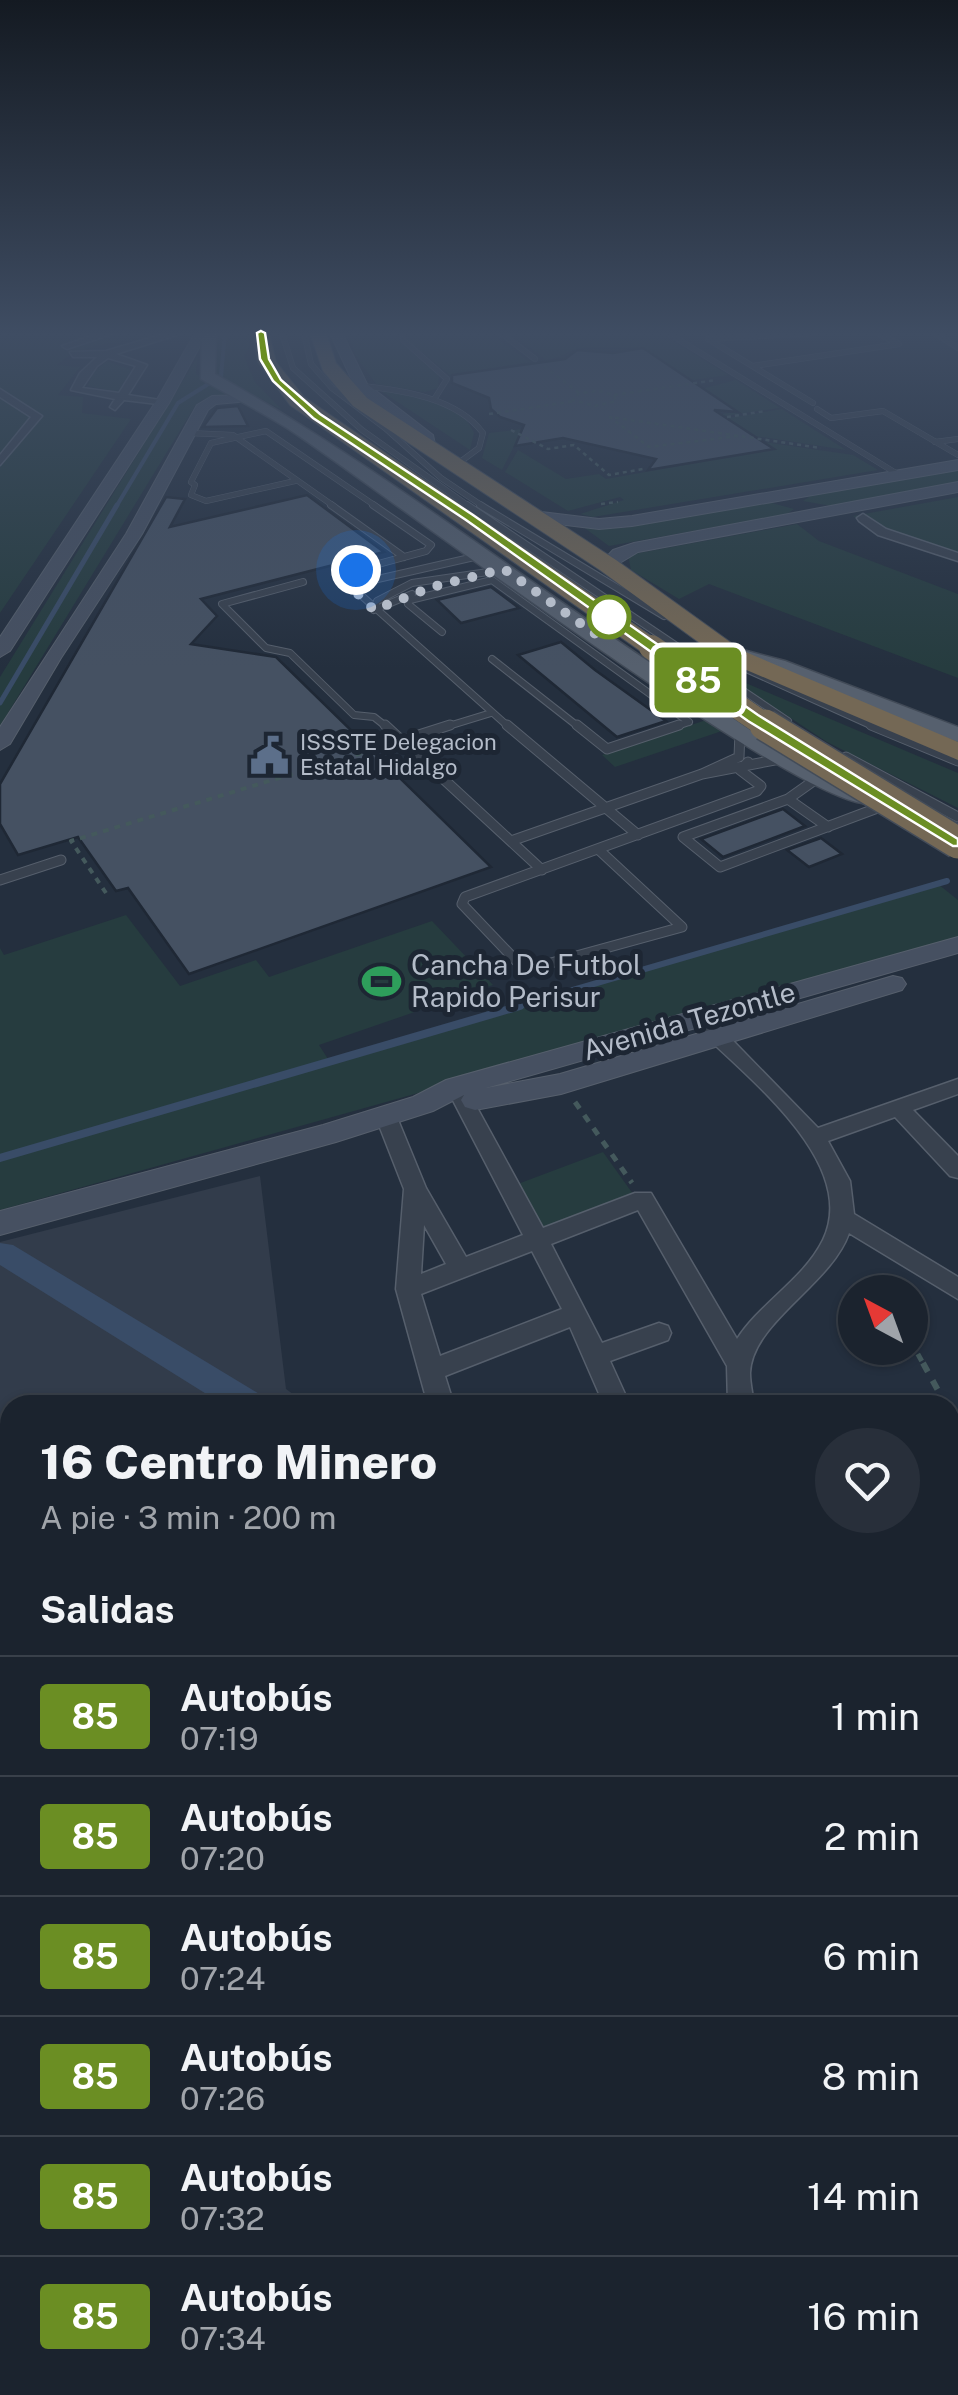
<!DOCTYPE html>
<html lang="es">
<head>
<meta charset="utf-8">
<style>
  :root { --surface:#1b232e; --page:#282f3a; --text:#f1f3f6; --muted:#a0a4aa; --line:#39404a }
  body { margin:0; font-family:"Public Sans",sans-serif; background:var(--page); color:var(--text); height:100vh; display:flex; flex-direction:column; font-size:38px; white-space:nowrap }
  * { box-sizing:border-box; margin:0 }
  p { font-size:32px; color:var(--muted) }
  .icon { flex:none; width:55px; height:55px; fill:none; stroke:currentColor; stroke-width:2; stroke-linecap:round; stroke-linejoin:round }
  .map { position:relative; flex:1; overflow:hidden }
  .details { position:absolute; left:0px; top:1395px; width:960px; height:1000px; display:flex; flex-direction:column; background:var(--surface); border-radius:30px 30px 0 0; box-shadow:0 2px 8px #0004,0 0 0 2px var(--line) }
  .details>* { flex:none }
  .badge { padding:0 20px; border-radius:8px; font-size:35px; line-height:65px }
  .needle { width:65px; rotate:319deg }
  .fabs { position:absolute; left:838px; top:1275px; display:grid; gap:20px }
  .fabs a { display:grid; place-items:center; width:90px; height:90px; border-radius:50%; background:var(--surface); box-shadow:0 2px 8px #0004,0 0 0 2px var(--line); font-size:50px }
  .you { position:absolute; width:50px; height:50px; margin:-25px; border:8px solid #fff; border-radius:50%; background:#1a73e8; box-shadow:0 0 0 15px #1a73e833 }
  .map>.badge { position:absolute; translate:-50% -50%; box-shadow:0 0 0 5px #fff }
  h2 { padding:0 40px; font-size:38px; line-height:90px }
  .round { display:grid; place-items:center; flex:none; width:105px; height:105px; border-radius:52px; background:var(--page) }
  .summary { display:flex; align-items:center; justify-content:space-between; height:170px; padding:0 40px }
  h1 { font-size:48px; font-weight:800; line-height:75px }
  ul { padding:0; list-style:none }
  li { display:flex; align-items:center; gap:30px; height:120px; padding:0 40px; border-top:2px solid var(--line) }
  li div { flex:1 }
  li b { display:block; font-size:38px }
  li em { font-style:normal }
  li .badge { min-width:110px; font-weight:700; text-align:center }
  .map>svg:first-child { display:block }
  .airport { fill:#323c4b }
  .green { fill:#263c3f }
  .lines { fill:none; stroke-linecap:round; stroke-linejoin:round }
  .stream-far3 { stroke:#394c67; stroke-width:4 }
  .stream-far2 { stroke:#394c67; stroke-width:5 }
  .stream-far1 { stroke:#394c67; stroke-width:6 }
  .stream { stroke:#394c67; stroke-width:8 }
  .canal { fill:#394c67; fill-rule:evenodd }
  .building { fill:#455162; stroke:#1f2835; stroke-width:2.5 }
  .lane-far2-casing { stroke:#565f6c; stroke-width:6 }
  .lane-far1-casing { stroke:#565f6c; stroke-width:8 }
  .lane-casing { stroke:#565f6c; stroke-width:11 }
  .street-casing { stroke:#565f6c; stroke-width:3 }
  .secondary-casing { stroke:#565f6c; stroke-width:2 }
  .primary-casing { stroke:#414a57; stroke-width:3 }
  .highway-casing { stroke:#434c59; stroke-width:2 }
  .path-far3 { stroke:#44595c; stroke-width:2.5; stroke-dasharray:4 4; stroke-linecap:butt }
  .path-far2 { stroke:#44595c; stroke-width:4; stroke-dasharray:6 6; stroke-linecap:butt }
  .path-far1 { stroke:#44595c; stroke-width:5; stroke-dasharray:8 8; stroke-linecap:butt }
  .path { stroke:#44595c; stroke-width:6; stroke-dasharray:10 10; stroke-linecap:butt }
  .lane-far2 { stroke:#38414e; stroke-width:5 }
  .lane-far1 { stroke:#38414e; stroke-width:6 }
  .lane { stroke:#38414e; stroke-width:9 }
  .street { fill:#38414e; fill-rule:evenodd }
  .secondary { fill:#465061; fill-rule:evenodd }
  .primary { fill:#56606e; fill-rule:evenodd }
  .highway { fill:#746855; fill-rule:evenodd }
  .highway-bridge-far1-casing { stroke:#434c59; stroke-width:25; stroke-linecap:butt }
  .highway-bridge-casing { stroke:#434c59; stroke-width:34; stroke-linecap:butt }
  .highway-bridge-far1 { stroke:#746855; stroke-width:24 }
  .highway-bridge { stroke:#746855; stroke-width:31 }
  .line { fill:#6b8e23; stroke:#fff; stroke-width:2.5 }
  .walk { stroke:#b4bcc9; stroke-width:10; stroke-dasharray:0 18 }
  .stop-dot { fill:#fff; stroke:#6b8e23; stroke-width:5 }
  .labels { text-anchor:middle; stroke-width:10; stroke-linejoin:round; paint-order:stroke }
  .far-poi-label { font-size:22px; fill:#b4bcc9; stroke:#1d2633; text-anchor:start }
  .poi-label { font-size:28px; fill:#b4bcc9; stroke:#1d2633; text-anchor:start }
  .street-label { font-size:28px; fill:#b4bcc9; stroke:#1d2633 }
</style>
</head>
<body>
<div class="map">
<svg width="958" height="2395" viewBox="0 0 958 2395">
  <rect width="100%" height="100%" fill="#242f3e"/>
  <path class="airport" d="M260,1176L286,1389L308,1405H10V2385H429L430,2395H0V1242Z"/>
  <path class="green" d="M0,333H166C131,343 85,339 57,365L80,367L58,395L83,397L82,413L131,419L0,613Z
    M217,333H249V346L244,357L255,382L282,410L215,375Z
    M348,333H399L398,340L439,376L438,388L425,392L376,384L356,356Z
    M409,333H489L530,362L450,375L406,339Z
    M511,333H659L728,375L693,380L639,347C619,350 596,345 578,349C565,352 561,358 546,360Z
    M197,358L196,374L227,394L202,400L195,406L0,726V677Z
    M107,361L131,370L118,392L88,386L93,373Z
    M736,380L780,408L725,416L722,414L736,412L701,389Z
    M378,389C410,395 460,398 474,433L470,450Z
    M782,409L846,450L755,436L728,418Z
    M521,429L522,443L514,446L502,470L482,458L489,433Z
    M737,438L853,455L878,470L593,517L580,514L624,500L620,497L568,511L505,472L518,450L566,479L599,474L606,479L696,463Z
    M958,468V483L831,506L803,501L813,494Z
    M958,497V559L880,533L853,516Z
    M768,502L794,509L787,514L609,546L582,526L624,528Z
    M797,524L819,541L958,594V678L709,584L679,599L631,570L628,555Z
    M722,673L958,773V808L827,742Z
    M706,720L722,731L615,767L602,755Z
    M938,884L958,900V942L0,1210V1158Z
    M126,915L180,986L256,960L269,977L432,921L493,985L319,1045L328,1059L0,1155V948L4,955Z
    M603,1152L633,1194L544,1228L515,1185Z
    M10,1509V2127L0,2128V1510Z"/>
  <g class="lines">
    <path class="stream-far3" d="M116,507L178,403L221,376L225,333"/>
    <path class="stream-far2" d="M0,703L117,505"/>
    <path class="stream-far1" d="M511,1008L947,881"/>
    <path class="stream" d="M0,1158L520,1006"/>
    <path class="canal" d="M0,1243L13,1245L261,1395L266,1405H224L0,1265Z
      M371,2385H421L422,2395H372Z"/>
  </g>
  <path class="building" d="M643,348L738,412L714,410L774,449L648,470L656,459L563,438L515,446L524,425L500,417L491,409L489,398L452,383V375L565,359L577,350L613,353Z
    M238,406L248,426L203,427L217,408Z
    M307,495L384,552L201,599L217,616L191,644L276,657L491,867L189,974L128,888L116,891L78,837L18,855L0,824V784L166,497L185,499L170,527Z
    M491,587L519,608L461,623L437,600Z
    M561,642L595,670L666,721L617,737L518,655Z
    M783,809L805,826L723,857L701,839Z
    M821,838L842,854L809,867L787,850Z"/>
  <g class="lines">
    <defs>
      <path id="lane-far2" d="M282,333L293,368L362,430L470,507
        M304,333L311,364L332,388L385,428L441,478L484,507
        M403,333V340L447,379L435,398
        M501,333L535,359
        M668,333L899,475
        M935,333L958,348
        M708,339L813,403
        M708,339L815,333
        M753,366L899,344L877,333
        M361,386C402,390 457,398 483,433L479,448L456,465
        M817,409L831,418L883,411L958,455
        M189,433L233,435L335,507
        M935,442L958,439
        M295,481L206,501L191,495L195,485L191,482L211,443L266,431L377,507"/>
      <path id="lane-far1" d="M331,505L404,557
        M373,505L431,545L426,551L349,572L344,580L510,728
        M467,505L788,721
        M480,505L664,616
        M303,582L222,604L266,648L290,653L354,715L374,717L388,728
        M347,586L483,555
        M374,610L377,601L412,583L488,572
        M374,610L412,594
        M442,632L408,604L410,600L492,580L689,722
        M492,659L580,728
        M733,663L877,728
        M442,728L491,713
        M671,728L689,722"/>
      <path id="lane" d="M385,725L542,870
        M507,725L638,835
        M577,725L607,749L679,725
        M871,725L958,761
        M403,740L450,725
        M846,757L958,817
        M702,774L780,759
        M819,777L788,799L683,837L720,867L880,807
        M788,799L828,827
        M511,841L702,774L739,757L740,732
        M598,849L682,927L529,969L521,966L462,904L465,897L757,791L761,786L740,770L748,762
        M0,880L61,860"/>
      <path id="street" d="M100,333H115L67,349L62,346Z
        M167,333H183L116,354L147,365L128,395L166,401V405L124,400L115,410L110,407L115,399L71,390L80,373L97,357H73L70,352L106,351ZM108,358L136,366L119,393L82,388L97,366Z
        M0,389L42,416L0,465V455L31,417L0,397Z
        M863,514L886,529L958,553V561L878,535L859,521L857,518Z
        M699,1011L706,1013L818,1128L958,1079V1094L913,1110L958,1156V1178L950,1176L895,1117L828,1141L850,1181L854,1214L958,1277V1299L849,1233C831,1285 752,1322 750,1373C750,1384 753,1395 754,1405H728L727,1366L638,1210L551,1244L602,1343L659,1323L668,1326L671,1333L668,1340L610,1361L630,1405H604L570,1327L445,1376L454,1405H428L396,1289L404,1189L375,1115L378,1110H394L426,1188L466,1257L523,1235L446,1087L449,1082H463L543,1228L635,1193H651L737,1339C760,1303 804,1279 823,1240C861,1161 741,1073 692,1023L689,1018ZM424,1225L446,1264L421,1274ZM532,1251L562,1309L440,1356L421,1294Z
        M958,1576V1604L950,1608V1580Z
        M950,1609L958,1612V1659L950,1656Z
        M950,2057L958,2060V2110L950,2107Z
        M958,2300V2340L950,2344V2304Z
        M950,2367L958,2370V2395H928L925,2385H950Z
        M573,2385H613L614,2395H574Z
        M794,2385H882L878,2395H796Z"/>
      <path id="secondary" d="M195,333H207L169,403L10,651L0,657V637L155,403Z
        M330,333H342L367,384L433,435L437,454H427L421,440L356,389Z
        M250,395V401L216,404L208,410L142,534L61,658L10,744L0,750V727L126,534L197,405L212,396Z
        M958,460V470L632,526L599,529L533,521L525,516L533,511L599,519L632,516Z
        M958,482V492L638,552L608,570L599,565L613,550L634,543Z
        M958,937V953L486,1088L560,1074L893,976L902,978L906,984L902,990L561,1094L475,1110L465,1107L461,1100L464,1095L433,1111L336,1142L0,1235V1211L323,1125L413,1097L446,1080Z"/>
      <path id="primary" d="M202,333H216L215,374C442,501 638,677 871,793L875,798L871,803C813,818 367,480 287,428C260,411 230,396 201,379Z
        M743,650L785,661L958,727V742L769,671L735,662L732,657Z"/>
      <path id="highway" d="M253,333H269L276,362L304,397L660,642L664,647L660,652H642L290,405L258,362Z
        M310,333H326L336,363L367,398L616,560L741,650L958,742V760L723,660L600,570L353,406L323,371Z"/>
    </defs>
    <use href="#lane-far2" class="lane-far2-casing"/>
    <use href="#lane-far1" class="lane-far1-casing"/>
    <use href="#lane" class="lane-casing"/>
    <use href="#street" class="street-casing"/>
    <use href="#secondary" class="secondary-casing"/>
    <use href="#primary" class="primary-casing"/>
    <use href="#highway" class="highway-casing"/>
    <path class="path-far3" d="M544,366L579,393
      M599,391L614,395L616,401L595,406L573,400L579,393Z
      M614,395L716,380
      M489,414L575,401
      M727,417L766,411
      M511,430L548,449L574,445L609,475L643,469
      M738,436L649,447L610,417L821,448
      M601,504L618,502"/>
    <path class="path-far2" d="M106,893L71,841L375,749"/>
    <path class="path-far1" d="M575,1102L632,1183
      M910,1340L924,1365"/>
    <path class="path" d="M923,1363L946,1405
      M950,1413L958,1428"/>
    <use href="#lane-far2" class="lane-far2"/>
    <use href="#lane-far1" class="lane-far1"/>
    <use href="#lane" class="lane"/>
    <use href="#street" class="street"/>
    <use href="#secondary" class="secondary"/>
    <use href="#primary" class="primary"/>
    <use href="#highway" class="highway"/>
    <defs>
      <path id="highway-bridge-far1" d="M651,647L769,728"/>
      <path id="highway-bridge" d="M765,725L958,843"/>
    </defs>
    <use href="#highway-bridge-far1" class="highway-bridge-far1-casing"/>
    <use href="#highway-bridge" class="highway-bridge-casing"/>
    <use href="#highway-bridge-far1" class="highway-bridge-far1"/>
    <use href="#highway-bridge" class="highway-bridge"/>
  </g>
  <linearGradient id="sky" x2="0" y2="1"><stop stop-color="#141a22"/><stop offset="0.5" stop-color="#3f4d63"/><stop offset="1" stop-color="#3f4d63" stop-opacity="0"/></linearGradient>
  <rect width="958" height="668" fill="url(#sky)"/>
  <path class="line" d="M261,331L265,333L269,359L281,380L320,414L473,515L758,715L958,839V846H953L748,721L466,520L313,418L273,381L260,359L257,333Z"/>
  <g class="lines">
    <path class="walk" d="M356,570L344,580L374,610L432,587L504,569L601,638L609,617"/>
  </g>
  <defs>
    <symbol id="civic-bare" viewBox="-9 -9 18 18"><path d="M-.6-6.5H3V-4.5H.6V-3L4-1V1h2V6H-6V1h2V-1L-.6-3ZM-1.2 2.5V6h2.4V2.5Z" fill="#5c6f8a" stroke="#1d2633" stroke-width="2.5" paint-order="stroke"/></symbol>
    <symbol id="stadium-bare" viewBox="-9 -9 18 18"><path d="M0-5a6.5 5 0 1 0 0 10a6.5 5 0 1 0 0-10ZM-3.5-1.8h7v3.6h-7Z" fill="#2e9e5b" stroke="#1d2633" stroke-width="2.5" paint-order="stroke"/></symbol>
  </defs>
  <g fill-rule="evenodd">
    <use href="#civic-bare" x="242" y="728" width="55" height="55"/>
    <use href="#stadium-bare" x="354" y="954" width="55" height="55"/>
  </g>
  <circle class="stop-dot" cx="609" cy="617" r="20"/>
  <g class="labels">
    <g class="far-poi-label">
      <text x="300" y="750">ISSSTE Delegacion<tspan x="300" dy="25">Estatal Hidalgo</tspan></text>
    </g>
    <g class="poi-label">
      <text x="411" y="975">Cancha De Futbol<tspan x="411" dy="32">Rapido Perisur</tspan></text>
    </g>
    <g class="street-label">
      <text transform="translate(689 1021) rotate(-16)" y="10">Avenida Tezontle</text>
    </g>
  </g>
</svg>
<div class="fabs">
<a><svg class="needle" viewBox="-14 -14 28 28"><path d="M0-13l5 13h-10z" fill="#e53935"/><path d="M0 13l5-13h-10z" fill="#a0a4aa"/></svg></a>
</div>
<div class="you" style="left:356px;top:570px"></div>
<b class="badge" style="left:698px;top:680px;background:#6b8e23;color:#fff">85</b>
<section class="details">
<div class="summary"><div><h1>16 Centro Minero</h1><p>A pie · 3 min · 200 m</p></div><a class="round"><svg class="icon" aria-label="heart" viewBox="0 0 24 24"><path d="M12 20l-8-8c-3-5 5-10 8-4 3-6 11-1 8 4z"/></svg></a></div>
<h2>Salidas</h2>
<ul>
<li><span class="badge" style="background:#6b8e23;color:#fff">85</span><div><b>Autobús</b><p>07:19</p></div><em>1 min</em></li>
<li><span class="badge" style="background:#6b8e23;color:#fff">85</span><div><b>Autobús</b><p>07:20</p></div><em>2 min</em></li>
<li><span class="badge" style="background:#6b8e23;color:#fff">85</span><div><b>Autobús</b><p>07:24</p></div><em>6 min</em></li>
<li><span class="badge" style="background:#6b8e23;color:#fff">85</span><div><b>Autobús</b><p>07:26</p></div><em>8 min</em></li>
<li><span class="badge" style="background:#6b8e23;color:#fff">85</span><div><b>Autobús</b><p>07:32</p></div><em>14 min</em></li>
<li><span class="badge" style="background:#6b8e23;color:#fff">85</span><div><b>Autobús</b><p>07:34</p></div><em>16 min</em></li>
</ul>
</section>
</div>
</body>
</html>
